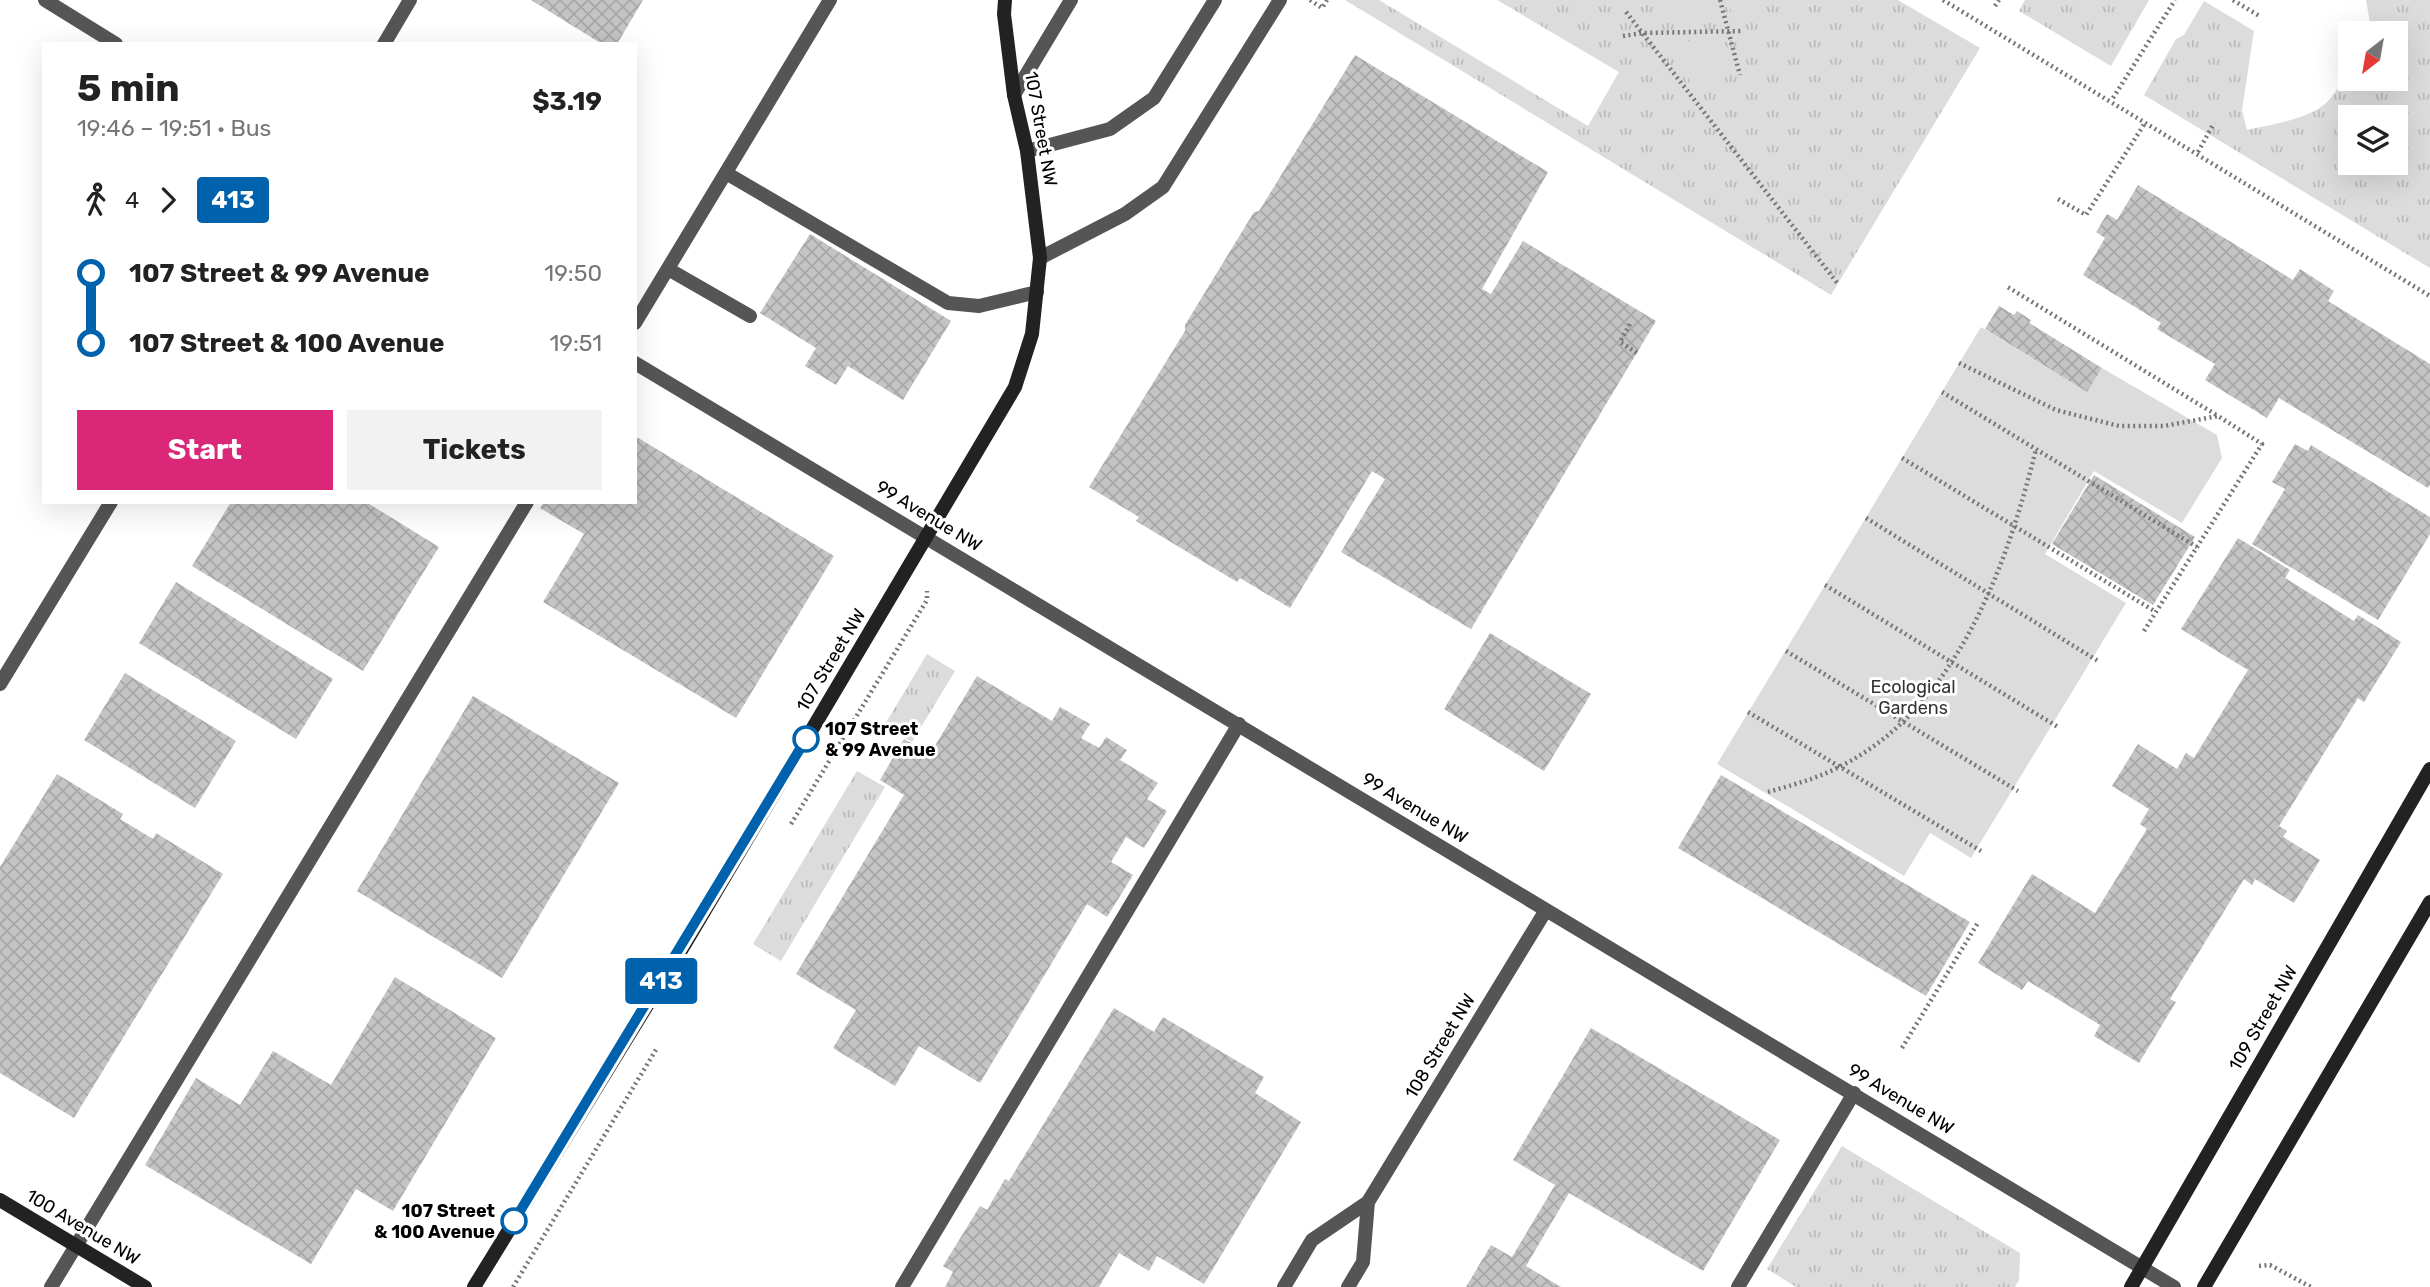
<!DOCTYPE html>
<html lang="en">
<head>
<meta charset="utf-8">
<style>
  :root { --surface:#fff; --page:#f2f2f2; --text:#222; --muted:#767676; --accent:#db2777 }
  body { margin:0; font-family:Rubik,sans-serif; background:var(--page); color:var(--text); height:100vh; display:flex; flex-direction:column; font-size:26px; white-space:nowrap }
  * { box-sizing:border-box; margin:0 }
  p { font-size:23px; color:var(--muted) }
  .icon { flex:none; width:38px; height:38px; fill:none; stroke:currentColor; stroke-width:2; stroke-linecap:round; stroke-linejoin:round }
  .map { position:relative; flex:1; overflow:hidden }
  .side { position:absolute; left:42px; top:42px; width:595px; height:462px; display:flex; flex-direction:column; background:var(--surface); border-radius:0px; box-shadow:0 7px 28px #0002 }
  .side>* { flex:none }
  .badge { padding:0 14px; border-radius:5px; font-size:24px; line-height:46px }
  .needle { width:46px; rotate:211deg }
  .buttons { position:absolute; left:2338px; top:21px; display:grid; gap:14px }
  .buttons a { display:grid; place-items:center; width:70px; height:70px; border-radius:0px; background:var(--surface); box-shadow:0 7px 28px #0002; font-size:35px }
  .map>.badge { position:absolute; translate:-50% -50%; box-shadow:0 0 0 4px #fff }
  .legs { display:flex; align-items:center; gap:10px; height:77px; padding:0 35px; font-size:23px }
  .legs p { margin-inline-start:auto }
  .headline { display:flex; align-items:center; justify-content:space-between; height:119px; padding:0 35px }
  h1 { font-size:38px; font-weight:700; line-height:52px }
  .primary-button { display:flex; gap:14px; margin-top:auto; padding:14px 35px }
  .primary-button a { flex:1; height:80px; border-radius:0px; background:var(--accent); color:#fff; font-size:28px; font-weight:700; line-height:80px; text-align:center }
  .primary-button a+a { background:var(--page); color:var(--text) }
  ul { padding:0 35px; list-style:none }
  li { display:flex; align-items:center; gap:24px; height:70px; font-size:26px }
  li i { display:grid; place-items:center; width:10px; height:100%; margin:0 9px; background:currentColor }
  li i::after { content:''; width:18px; height:18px; margin:-9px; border:5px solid; border-radius:50%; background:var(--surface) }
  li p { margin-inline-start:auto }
  li:first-child i { background:linear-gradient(#0000 50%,currentColor 0) }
  li:last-child i { background:linear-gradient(currentColor 50%,#0000 0) }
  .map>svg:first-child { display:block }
  .grass { fill:url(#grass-tufts); fill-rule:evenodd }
  .garden { fill:#dcdcdc }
  .building { fill:url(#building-cross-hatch) }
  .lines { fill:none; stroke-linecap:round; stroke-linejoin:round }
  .path { stroke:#777; stroke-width:4.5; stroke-dasharray:2 3.5; stroke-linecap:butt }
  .lane { stroke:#555; stroke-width:14 }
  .street { stroke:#555; stroke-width:14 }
  .secondary { stroke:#222; stroke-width:14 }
  .line-1-casing { stroke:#fff; stroke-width:16 }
  .line-1 { stroke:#0062ad; stroke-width:10 }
  .stop-1-dot { fill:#fff; stroke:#0062ad; stroke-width:3.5 }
  .labels { text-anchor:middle; stroke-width:6; stroke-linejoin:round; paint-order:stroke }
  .street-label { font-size:18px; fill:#000; stroke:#fff }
  .park-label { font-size:18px; fill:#333; stroke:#fff }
  .stop-label { font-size:18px; font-weight:bold; fill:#000; stroke:#fff; text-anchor:start }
</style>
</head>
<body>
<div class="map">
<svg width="2430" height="1287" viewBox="0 0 2430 1287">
  <defs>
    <pattern id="grass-tufts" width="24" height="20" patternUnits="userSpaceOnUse" patternTransform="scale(1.75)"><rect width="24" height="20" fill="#dcdcdc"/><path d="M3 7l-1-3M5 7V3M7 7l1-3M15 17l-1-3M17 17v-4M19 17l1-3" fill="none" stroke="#bbb"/></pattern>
    <pattern id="building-cross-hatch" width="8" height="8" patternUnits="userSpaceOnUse" patternTransform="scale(1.75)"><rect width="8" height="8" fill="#c4c4c4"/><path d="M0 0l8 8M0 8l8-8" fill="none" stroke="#a7a7a7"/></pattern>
  </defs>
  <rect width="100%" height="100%" fill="#fff"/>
  <path class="grass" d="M1345,0H1379L1588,126L1619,72L1497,0H1898L1980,48L1831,295Z
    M2025,0H2149L2111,66L2019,11Z
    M2366,0H2430V268L2144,95L2176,39L2184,35L2204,1L2254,31L2242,110L2247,130C2269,125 2308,119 2325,104C2336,94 2343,80 2350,68V79H2396V33H2368L2370,23ZM2350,117H2396V163H2350Z
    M927,654L955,671L912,742L884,726Z
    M857,771L885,787L781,961L753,944Z
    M1842,1146L2020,1253L2019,1280L2015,1287H1796L1767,1269Z"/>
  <path class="garden" d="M1666,0H1712L1717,23H1646Z
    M1728,0H1765L1749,23H1734Z
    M1721,40L1729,75L1702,96L1660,42Z
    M1981,327L2087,392L2102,368L2217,435L2222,458L2182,523L2094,471L2045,554L2126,603L1971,858L1930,833L1904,876L1717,764Z"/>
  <path class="building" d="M531,0H643L617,44H602Z
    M1355,55L1548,172L1482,289L1491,294L1523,241L1656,321L1471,629L1341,552L1385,479L1372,471L1290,608L1240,578L1237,582L1136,521L1139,517L1089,487L1185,331V325L1254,212L1259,211Z
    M2138,185L2293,280L2300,269L2334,291L2328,301L2430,364V485L2428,488L2279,398L2267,418L2205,380L2215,364L2157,329L2161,323L2083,275L2105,238L2096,232L2107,214L2117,220Z
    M810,234L951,321L903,400L848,366L836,385L805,366L816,348L760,313Z
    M1999,306L2014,315L2017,311L2031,320L2029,323L2102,368L2087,392L1985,329Z
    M635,436L834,556L736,718L543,602L584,534L540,508L544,502H635Z
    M2295,444L2308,451L2311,445L2430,517V534L2378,620L2252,544L2285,489L2272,482Z
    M2094,475L2195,537L2153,605L2052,544Z
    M231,502H366L439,547L363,671L192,566Z
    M2238,538L2290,570L2285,578L2354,621L2358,615L2401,642L2364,702L2358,698L2279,826L2287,831L2283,837L2320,860L2294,903L2255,879L2252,885L2244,879L2170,999L2176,1002L2139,1063L2094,1036L2100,1025L2028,981L2022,990L1978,963L2032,874L2095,913L2147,829L2140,824L2149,809L2112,786L2138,744L2177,769L2186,753L2194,758L2248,670L2181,629Z
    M176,582L333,679L296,739L139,643Z
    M1490,633L1591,694L1544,771L1444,709Z
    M125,673L236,741L195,808L84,740Z
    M977,676L1052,721L1060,707L1090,724L1081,738L1099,748L1106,737L1127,750L1120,760L1158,783L1147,799L1167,811L1144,848L1126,837L1111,862L1133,875L1107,917L1087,904L980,1083L919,1046L895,1086L833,1048L856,1010L796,974L904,795L880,780L904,739L930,754Z
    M473,696L619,783L502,978L357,891Z
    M57,774L123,814L120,819L153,839L156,833L223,874L74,1118L0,1073V867Z
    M1721,775L1970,922L1926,996L1678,848Z
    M395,977L496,1038L393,1211L356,1189L311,1264L145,1165L196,1078L240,1105L273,1051L331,1085Z
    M1114,1008L1154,1032L1163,1017L1264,1077L1255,1093L1301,1122L1204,1284L1157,1256L1149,1271L1119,1253L1099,1287H945L953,1272L943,1266L980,1206L987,1210L1005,1179L1009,1181Z
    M1591,1028L1780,1140L1703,1271L1569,1193L1526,1266L1561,1287H1466L1491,1245L1512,1257L1555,1185L1513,1160Z"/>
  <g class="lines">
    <path class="path" d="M1310,0L1322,8L1327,0
      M1720,0L1740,75
      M1943,0L2430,296
      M2233,0L2261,17
      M1995,6L1999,0
      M1626,12L1838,284
      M1623,36L1643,33L1741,31
      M2113,98L2175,0
      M2198,152L2214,123
      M2058,199L2086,215L2145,123
      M1630,324L1620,342L1637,353
      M1959,363L2056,410L2119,426H2164L2218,416L2006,286
      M1942,392L2197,547
      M1902,458L2156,612
      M1866,518L2098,661
      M1825,585L2058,727
      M2144,631L2262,444L2218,416
      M1786,651L2018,791
      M1748,712L1981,851
      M1768,792C1792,785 1816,779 1839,767C1955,710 2007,567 2036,449
      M791,824L927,600V591
      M1902,1048L1979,921
      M2259,1266L2270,1265L2311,1287
      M513,1287L657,1048"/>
    <path class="lane" d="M1014,95L1071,0
      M1027,151L1110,129L1154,98L1215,0
      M726,173L948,303L979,306L1037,292
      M1040,258L1125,214L1163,187L1280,0
      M668,269L750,316
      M635,323L830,0
      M51,1287L527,502
      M902,1287L1239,724
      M1738,1287L1854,1093"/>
    <path class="street" d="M45,0L116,44
      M384,44L410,0
      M635,363L2174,1287
      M0,684L111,502
      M1284,1287L1312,1240L1368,1202L1546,910
      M1348,1287L1363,1262L1368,1202"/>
    <path class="secondary" d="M0,1200L145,1287
      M474,1287L686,942L1015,387L1032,334L1040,258L1027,151L1014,95L1004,14L1005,0
      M2131,1287L2430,769
      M2204,1287L2430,902"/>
  </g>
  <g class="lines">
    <defs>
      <path id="line-1" d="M514,1221L806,739"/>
    </defs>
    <use href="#line-1" class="line-1-casing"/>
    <use href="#line-1" class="line-1"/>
  </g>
  <g class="stop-1-dot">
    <circle cx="806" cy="739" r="12"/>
    <circle cx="514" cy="1221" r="12"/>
  </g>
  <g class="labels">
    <g class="street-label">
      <text transform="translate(1041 129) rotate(80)" y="6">107 Street NW</text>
      <text transform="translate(929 516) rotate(31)" y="6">99 Avenue NW</text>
      <text transform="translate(831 660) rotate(-59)" y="6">107 Street NW</text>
      <text transform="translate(1415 808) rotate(31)" y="6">99 Avenue NW</text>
      <text transform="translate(2263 1018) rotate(-60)" y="6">109 Street NW</text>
      <text transform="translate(1440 1046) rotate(-59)" y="6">108 Street NW</text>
      <text transform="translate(1901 1099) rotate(31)" y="6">99 Avenue NW</text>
      <text transform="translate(83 1227) rotate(31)" y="6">100 Avenue NW</text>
    </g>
    <g class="park-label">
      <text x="1913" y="693">Ecological<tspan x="1913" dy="21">Gardens</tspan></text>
    </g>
    <g class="stop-label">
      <text x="825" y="735">107 Street<tspan x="825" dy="21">&amp; 99 Avenue</tspan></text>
      <text x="495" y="1217" text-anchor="end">107 Street<tspan x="495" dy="21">&amp; 100 Avenue</tspan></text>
    </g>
  </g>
</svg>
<div class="buttons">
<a><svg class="needle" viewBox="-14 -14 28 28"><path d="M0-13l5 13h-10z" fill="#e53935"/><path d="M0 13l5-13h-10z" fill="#767676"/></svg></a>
<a><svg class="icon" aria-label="layers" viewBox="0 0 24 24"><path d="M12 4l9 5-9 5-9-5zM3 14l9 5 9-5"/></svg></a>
</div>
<b class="badge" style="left:661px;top:981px;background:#0062ad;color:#fff">413</b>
<section class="side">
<div class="headline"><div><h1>5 min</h1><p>19:46 – 19:51 · Bus</p></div><b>$3.19</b></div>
<div class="legs"><svg class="icon" aria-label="walk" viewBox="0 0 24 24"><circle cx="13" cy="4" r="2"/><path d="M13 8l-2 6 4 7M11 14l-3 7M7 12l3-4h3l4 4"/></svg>4<svg class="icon" aria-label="forward" viewBox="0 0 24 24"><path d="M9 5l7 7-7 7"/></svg><b class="badge" style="background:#0062ad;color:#fff">413</b></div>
<ul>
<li><i style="color:#0062ad"></i><b>107 Street &amp; 99 Avenue</b><p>19:50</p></li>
<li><i style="color:#0062ad"></i><b>107 Street &amp; 100 Avenue</b><p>19:51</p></li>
</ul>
<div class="primary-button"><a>Start</a><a>Tickets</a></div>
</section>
</div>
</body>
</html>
